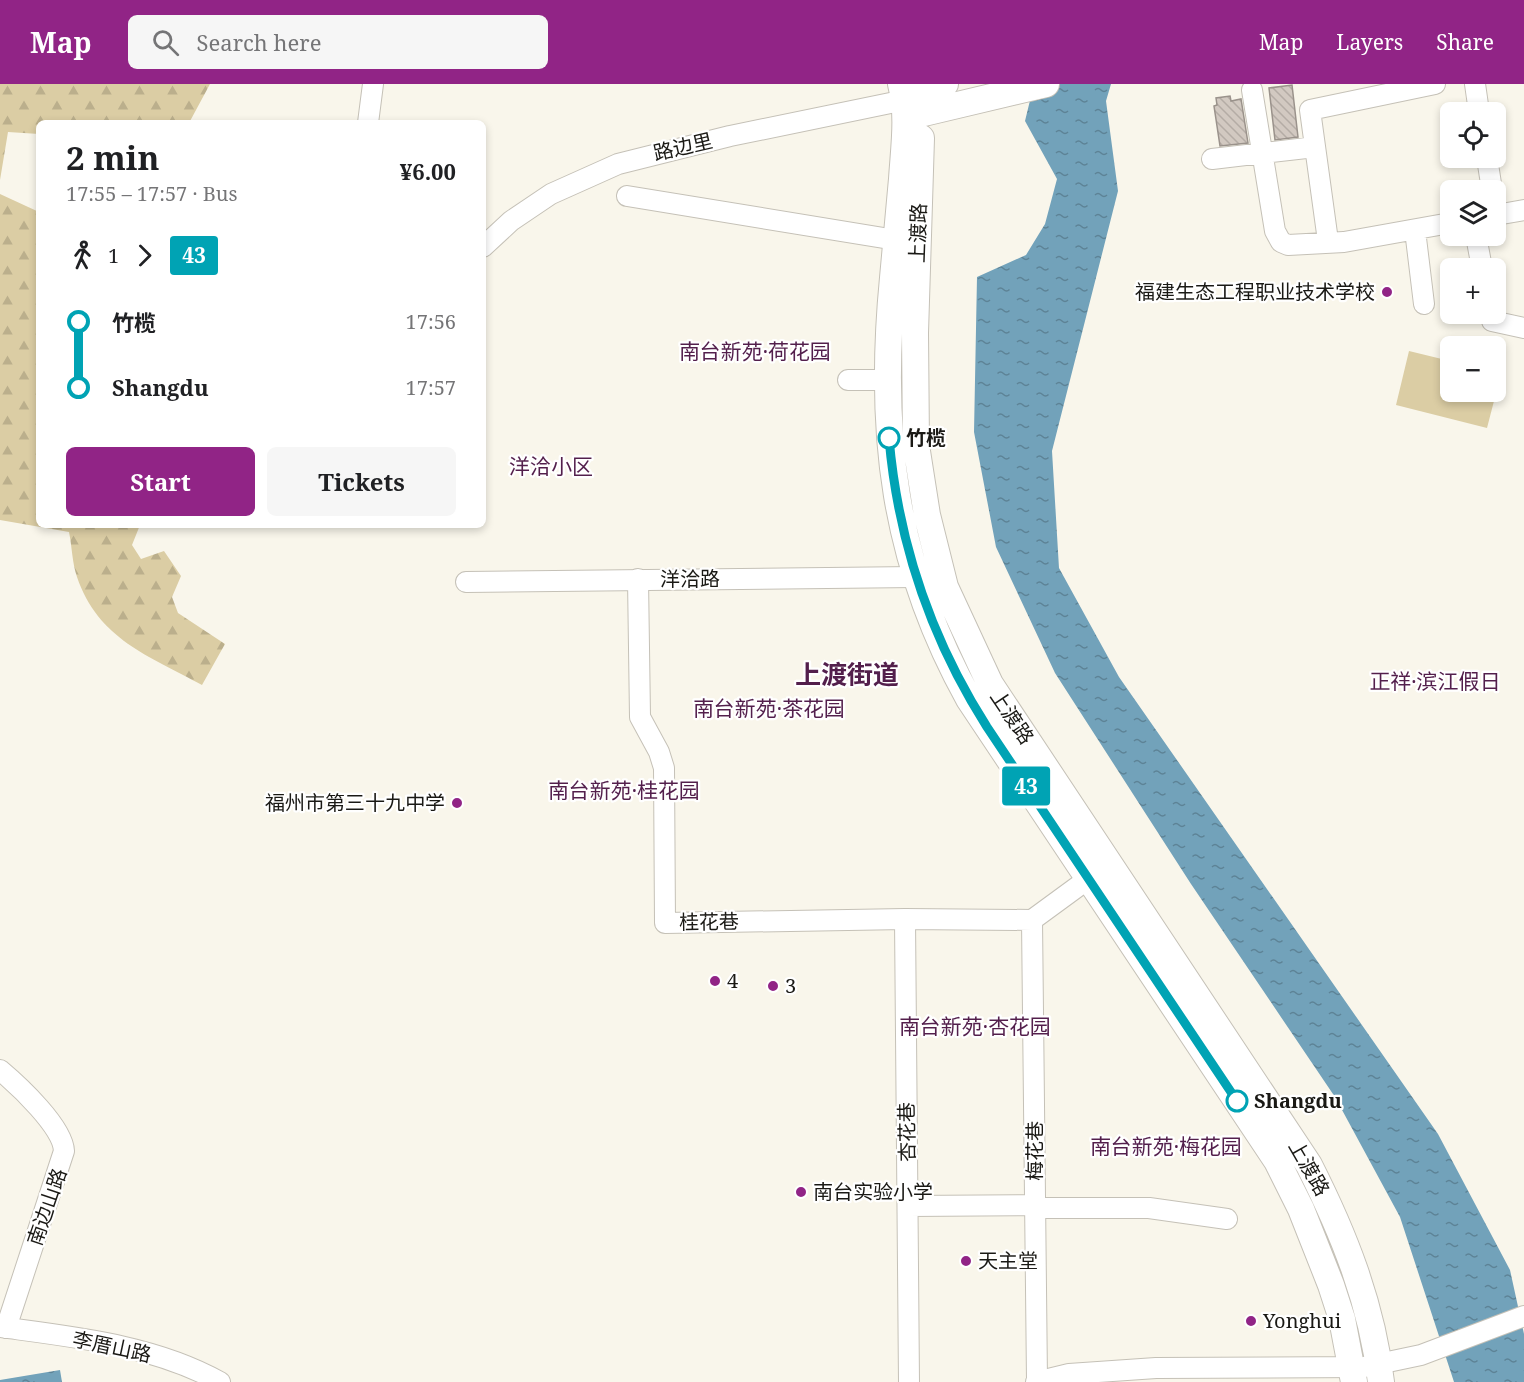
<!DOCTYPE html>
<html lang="en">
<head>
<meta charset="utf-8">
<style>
  :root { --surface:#fff; --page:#f6f6f6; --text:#202124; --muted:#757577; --accent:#912486 }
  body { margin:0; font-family:"Noto Serif","Noto Sans SC",serif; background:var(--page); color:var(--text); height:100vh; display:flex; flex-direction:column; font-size:22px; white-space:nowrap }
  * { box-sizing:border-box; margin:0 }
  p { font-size:20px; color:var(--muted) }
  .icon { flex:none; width:33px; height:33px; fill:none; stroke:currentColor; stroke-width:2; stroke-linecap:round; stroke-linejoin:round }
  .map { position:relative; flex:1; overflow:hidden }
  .sheet { position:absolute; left:36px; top:36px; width:450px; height:408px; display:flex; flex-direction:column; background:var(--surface); border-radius:9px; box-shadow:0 3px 9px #0003 }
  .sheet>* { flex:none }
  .badge { padding:0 12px; border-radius:4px; font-size:21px; line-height:39px }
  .buttons { position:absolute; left:1440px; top:18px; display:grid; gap:12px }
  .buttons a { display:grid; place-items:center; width:66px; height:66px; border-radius:9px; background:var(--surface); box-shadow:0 3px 9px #0003; font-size:30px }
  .map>.badge { position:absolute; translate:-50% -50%; box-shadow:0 0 0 3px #fff }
  .legs { display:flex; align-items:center; gap:9px; height:66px; padding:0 30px; font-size:20px }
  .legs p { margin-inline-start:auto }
  .head { display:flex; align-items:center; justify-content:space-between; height:102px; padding:0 30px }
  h1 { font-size:33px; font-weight:700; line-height:45px }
  .button { display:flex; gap:12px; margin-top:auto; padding:12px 30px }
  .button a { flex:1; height:69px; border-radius:9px; background:var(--accent); color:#fff; font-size:24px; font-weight:700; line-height:69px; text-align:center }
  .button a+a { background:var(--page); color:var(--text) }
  ul { padding:0 30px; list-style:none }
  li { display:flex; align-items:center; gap:21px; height:66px; font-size:22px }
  li i { display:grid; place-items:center; width:9px; height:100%; margin:0 8px; background:currentColor }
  li i::after { content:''; width:15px; height:15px; margin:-8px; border:4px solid; border-radius:50%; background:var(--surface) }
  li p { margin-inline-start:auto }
  li:first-child i { background:linear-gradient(#0000 50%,currentColor 0) }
  li:last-child i { background:linear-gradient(currentColor 50%,#0000 0) }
  header { display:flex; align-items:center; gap:36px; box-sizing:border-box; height:84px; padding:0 30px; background:var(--accent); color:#fff }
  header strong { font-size:28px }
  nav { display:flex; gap:33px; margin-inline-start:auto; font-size:21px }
  .search { width:420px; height:54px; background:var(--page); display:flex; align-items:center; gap:15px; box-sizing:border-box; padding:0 21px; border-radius:9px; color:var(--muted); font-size:22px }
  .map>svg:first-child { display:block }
  .forest { fill:url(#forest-firs) }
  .pitch { fill:#dbcda4 }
  .water { fill:url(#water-ripples) }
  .building { fill:url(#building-back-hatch); stroke:#9a928b; stroke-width:1.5 }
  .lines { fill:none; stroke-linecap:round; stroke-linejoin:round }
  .minor-casing { stroke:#c5c1b7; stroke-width:22 }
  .major-casing { stroke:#c5c1b7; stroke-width:28 }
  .minor { stroke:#fff; stroke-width:20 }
  .major { stroke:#fff; stroke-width:26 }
  .line-1-casing { stroke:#fff; stroke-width:14 }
  .line-1 { stroke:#00a3b4; stroke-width:9 }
  .poi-dot { fill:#912486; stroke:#fff; stroke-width:2 }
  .stop-1-dot { fill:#fff; stroke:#00a3b4; stroke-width:3 }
  .labels { text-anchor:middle; stroke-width:4.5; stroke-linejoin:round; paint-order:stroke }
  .street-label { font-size:20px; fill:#1a1915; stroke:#fff }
  .poi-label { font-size:20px; fill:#1a1915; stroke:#fff; text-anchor:start }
  .stop-label { font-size:20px; font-weight:bold; fill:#1a1915; stroke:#fff; text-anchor:start }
  .neighbourhood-label { font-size:21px; fill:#531f4c; stroke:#fff }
  .district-label { font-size:26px; font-weight:bold; fill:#531f4c; stroke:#fff }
</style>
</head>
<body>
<header>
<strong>Map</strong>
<div class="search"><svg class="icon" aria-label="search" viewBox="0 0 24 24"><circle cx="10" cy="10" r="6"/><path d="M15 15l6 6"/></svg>Search here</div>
<nav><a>Map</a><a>Layers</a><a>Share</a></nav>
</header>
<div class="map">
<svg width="1524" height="1298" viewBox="0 0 1524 1298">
  <defs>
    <pattern id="forest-firs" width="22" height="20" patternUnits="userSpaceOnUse" patternTransform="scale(1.5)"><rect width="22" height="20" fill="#dbcda4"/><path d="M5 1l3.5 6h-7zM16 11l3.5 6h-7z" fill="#bbaf8c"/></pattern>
    <pattern id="water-ripples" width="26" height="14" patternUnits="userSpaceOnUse" patternTransform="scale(1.5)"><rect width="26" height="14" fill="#72a2ba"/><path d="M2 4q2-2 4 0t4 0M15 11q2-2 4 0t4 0" fill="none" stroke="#5d8396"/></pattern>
    <pattern id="building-back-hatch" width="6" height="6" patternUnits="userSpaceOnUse" patternTransform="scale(1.5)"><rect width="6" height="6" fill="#d2c9c1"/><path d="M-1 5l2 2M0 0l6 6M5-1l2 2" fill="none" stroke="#b4aca5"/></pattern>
  </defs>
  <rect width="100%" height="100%" fill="#f9f6eb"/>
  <path class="forest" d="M0,0H210L189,39H39V50L8,48L0,96Z
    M0,110L39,128V441H140L132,461L141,475L164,467L181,492L172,513L178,529L225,560L202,601C149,572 98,555 77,493C72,479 72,462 69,448L0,436Z"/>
  <path class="pitch" d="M1409,267L1450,277V308H1496V288L1501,290L1487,344L1396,321Z"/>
  <path class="water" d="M1034,0H1111L1106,17L1118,107L1052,367L1059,484L1119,593L1438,1050L1510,1186L1524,1250V1298H1454L1400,1133L1335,1013L1191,800L1055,589L996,463L974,348L977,193L1026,171L1045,140L1057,95L1025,37Z
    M60,1286L62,1298H0V1296Z"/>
  <path class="building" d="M1292,1L1298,53L1275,56L1269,4Z
    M1230,12L1231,17L1241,15L1248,59L1220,62L1214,22L1217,21L1216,14Z"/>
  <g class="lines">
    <defs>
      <path id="minor" d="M1475,0L1479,28
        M1252,6L1275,147L1281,158L1288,161L1344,158L1450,139
        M368,39L373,0
        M1487,74L1492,106
        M1212,75L1315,63
        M627,112L896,156
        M1496,131L1524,126
        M1415,146L1424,220
        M1476,152L1482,184
        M1328,157L1310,26L1435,0
        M483,163L511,137L551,110L618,80L730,52L905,16
        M1490,230L1492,237L1524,244
        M848,296H888
        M638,495L640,633L659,668L664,684L665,839L905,835L1032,836L1088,795
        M466,498L915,493
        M905,835L909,1298
        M1032,836L1037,1297
        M0,986C19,1002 63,1043 64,1067L6,1244
        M908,1122L1035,1121
        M1035,1124H1149L1227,1135
        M0,1243C74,1253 154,1261 220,1298
        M1036,1298L1069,1290L1156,1284L1364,1283L1421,1271L1524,1232"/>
      <path id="major" d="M901,0C909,31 904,63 902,95C899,128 896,161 893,194C878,348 893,478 969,615L1277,1077L1301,1125L1331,1201L1342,1235L1354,1298
        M904,10L945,0
        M907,33L1046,0
        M921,54L915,249L916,361L927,431L945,503L990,600L1309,1081C1344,1150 1372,1220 1381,1298"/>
    </defs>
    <use href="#minor" class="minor-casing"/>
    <use href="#major" class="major-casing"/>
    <use href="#minor" class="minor"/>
    <use href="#major" class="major"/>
  </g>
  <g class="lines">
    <defs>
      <path id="line-1" d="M889,354C898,458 931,555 987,643L1237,1017"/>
    </defs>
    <use href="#line-1" class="line-1-casing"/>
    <use href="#line-1" class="line-1"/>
  </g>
  <g class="poi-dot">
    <circle cx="1387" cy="208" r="6"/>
    <circle cx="457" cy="719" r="6"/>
    <circle cx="715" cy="897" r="6"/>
    <circle cx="773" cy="902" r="6"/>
    <circle cx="801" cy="1108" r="6"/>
    <circle cx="966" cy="1177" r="6"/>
    <circle cx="1251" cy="1237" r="6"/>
  </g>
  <g class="stop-1-dot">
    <circle cx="889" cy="354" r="10"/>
    <circle cx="1237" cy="1017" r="10"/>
  </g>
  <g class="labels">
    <g class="street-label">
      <text transform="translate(683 63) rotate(-13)" y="7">路边里</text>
      <text transform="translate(918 149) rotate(-88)" y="7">上渡路</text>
      <text x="690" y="502">洋洽路</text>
      <text transform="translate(1012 633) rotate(56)" y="7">上渡路</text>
      <text transform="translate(709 838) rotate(-1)" y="7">桂花巷</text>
      <text transform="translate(907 1048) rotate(-91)" y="7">杏花巷</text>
      <text transform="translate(1035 1067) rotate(-90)" y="7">梅花巷</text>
      <text transform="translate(1309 1084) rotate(60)" y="7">上渡路</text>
      <text transform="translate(47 1123) rotate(-71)" y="7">南边山路</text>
      <text transform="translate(112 1263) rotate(12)" y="7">李厝山路</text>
    </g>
    <g class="poi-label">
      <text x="1375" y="215" text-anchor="end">福建生态工程职业技术学校</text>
      <text x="445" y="726" text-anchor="end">福州市第三十九中学</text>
      <text x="727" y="904">4</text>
      <text x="785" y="909">3</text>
      <text x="813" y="1115">南台实验小学</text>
      <text x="978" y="1184">天主堂</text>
      <text x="1263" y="1244">Yonghui</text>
    </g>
    <g class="stop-label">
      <text x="906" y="361">竹榄</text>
      <text x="1254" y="1024">Shangdu</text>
    </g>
    <g class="neighbourhood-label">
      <text x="755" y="275">南台新苑·荷花园</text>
      <text x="551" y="390">洋洽小区</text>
      <text x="1435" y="605">正祥·滨江假日</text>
      <text x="769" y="632">南台新苑·茶花园</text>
      <text x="624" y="714">南台新苑·桂花园</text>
      <text x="975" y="950">南台新苑·杏花园</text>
      <text x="1166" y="1070">南台新苑·梅花园</text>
    </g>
    <g class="district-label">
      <text x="847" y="600">上渡街道</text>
    </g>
  </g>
</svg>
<div class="buttons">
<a><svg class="icon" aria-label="locate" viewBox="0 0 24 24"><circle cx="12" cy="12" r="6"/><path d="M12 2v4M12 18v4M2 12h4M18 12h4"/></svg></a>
<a><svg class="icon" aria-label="layers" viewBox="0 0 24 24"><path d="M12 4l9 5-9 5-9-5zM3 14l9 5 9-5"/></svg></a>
<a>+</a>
<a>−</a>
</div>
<b class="badge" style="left:1026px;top:702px;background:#00a3b4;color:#fff">43</b>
<section class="sheet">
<div class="head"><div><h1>2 min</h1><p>17:55 – 17:57 · Bus</p></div><b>¥6.00</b></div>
<div class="legs"><svg class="icon" aria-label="walk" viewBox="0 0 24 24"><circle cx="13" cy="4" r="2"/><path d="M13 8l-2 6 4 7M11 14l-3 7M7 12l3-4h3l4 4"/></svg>1<svg class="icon" aria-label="forward" viewBox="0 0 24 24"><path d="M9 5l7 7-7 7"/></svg><b class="badge" style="background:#00a3b4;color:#fff">43</b></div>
<ul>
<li><i style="color:#00a3b4"></i><b>竹榄</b><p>17:56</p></li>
<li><i style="color:#00a3b4"></i><b>Shangdu</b><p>17:57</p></li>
</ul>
<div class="button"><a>Start</a><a>Tickets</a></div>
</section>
</div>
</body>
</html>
